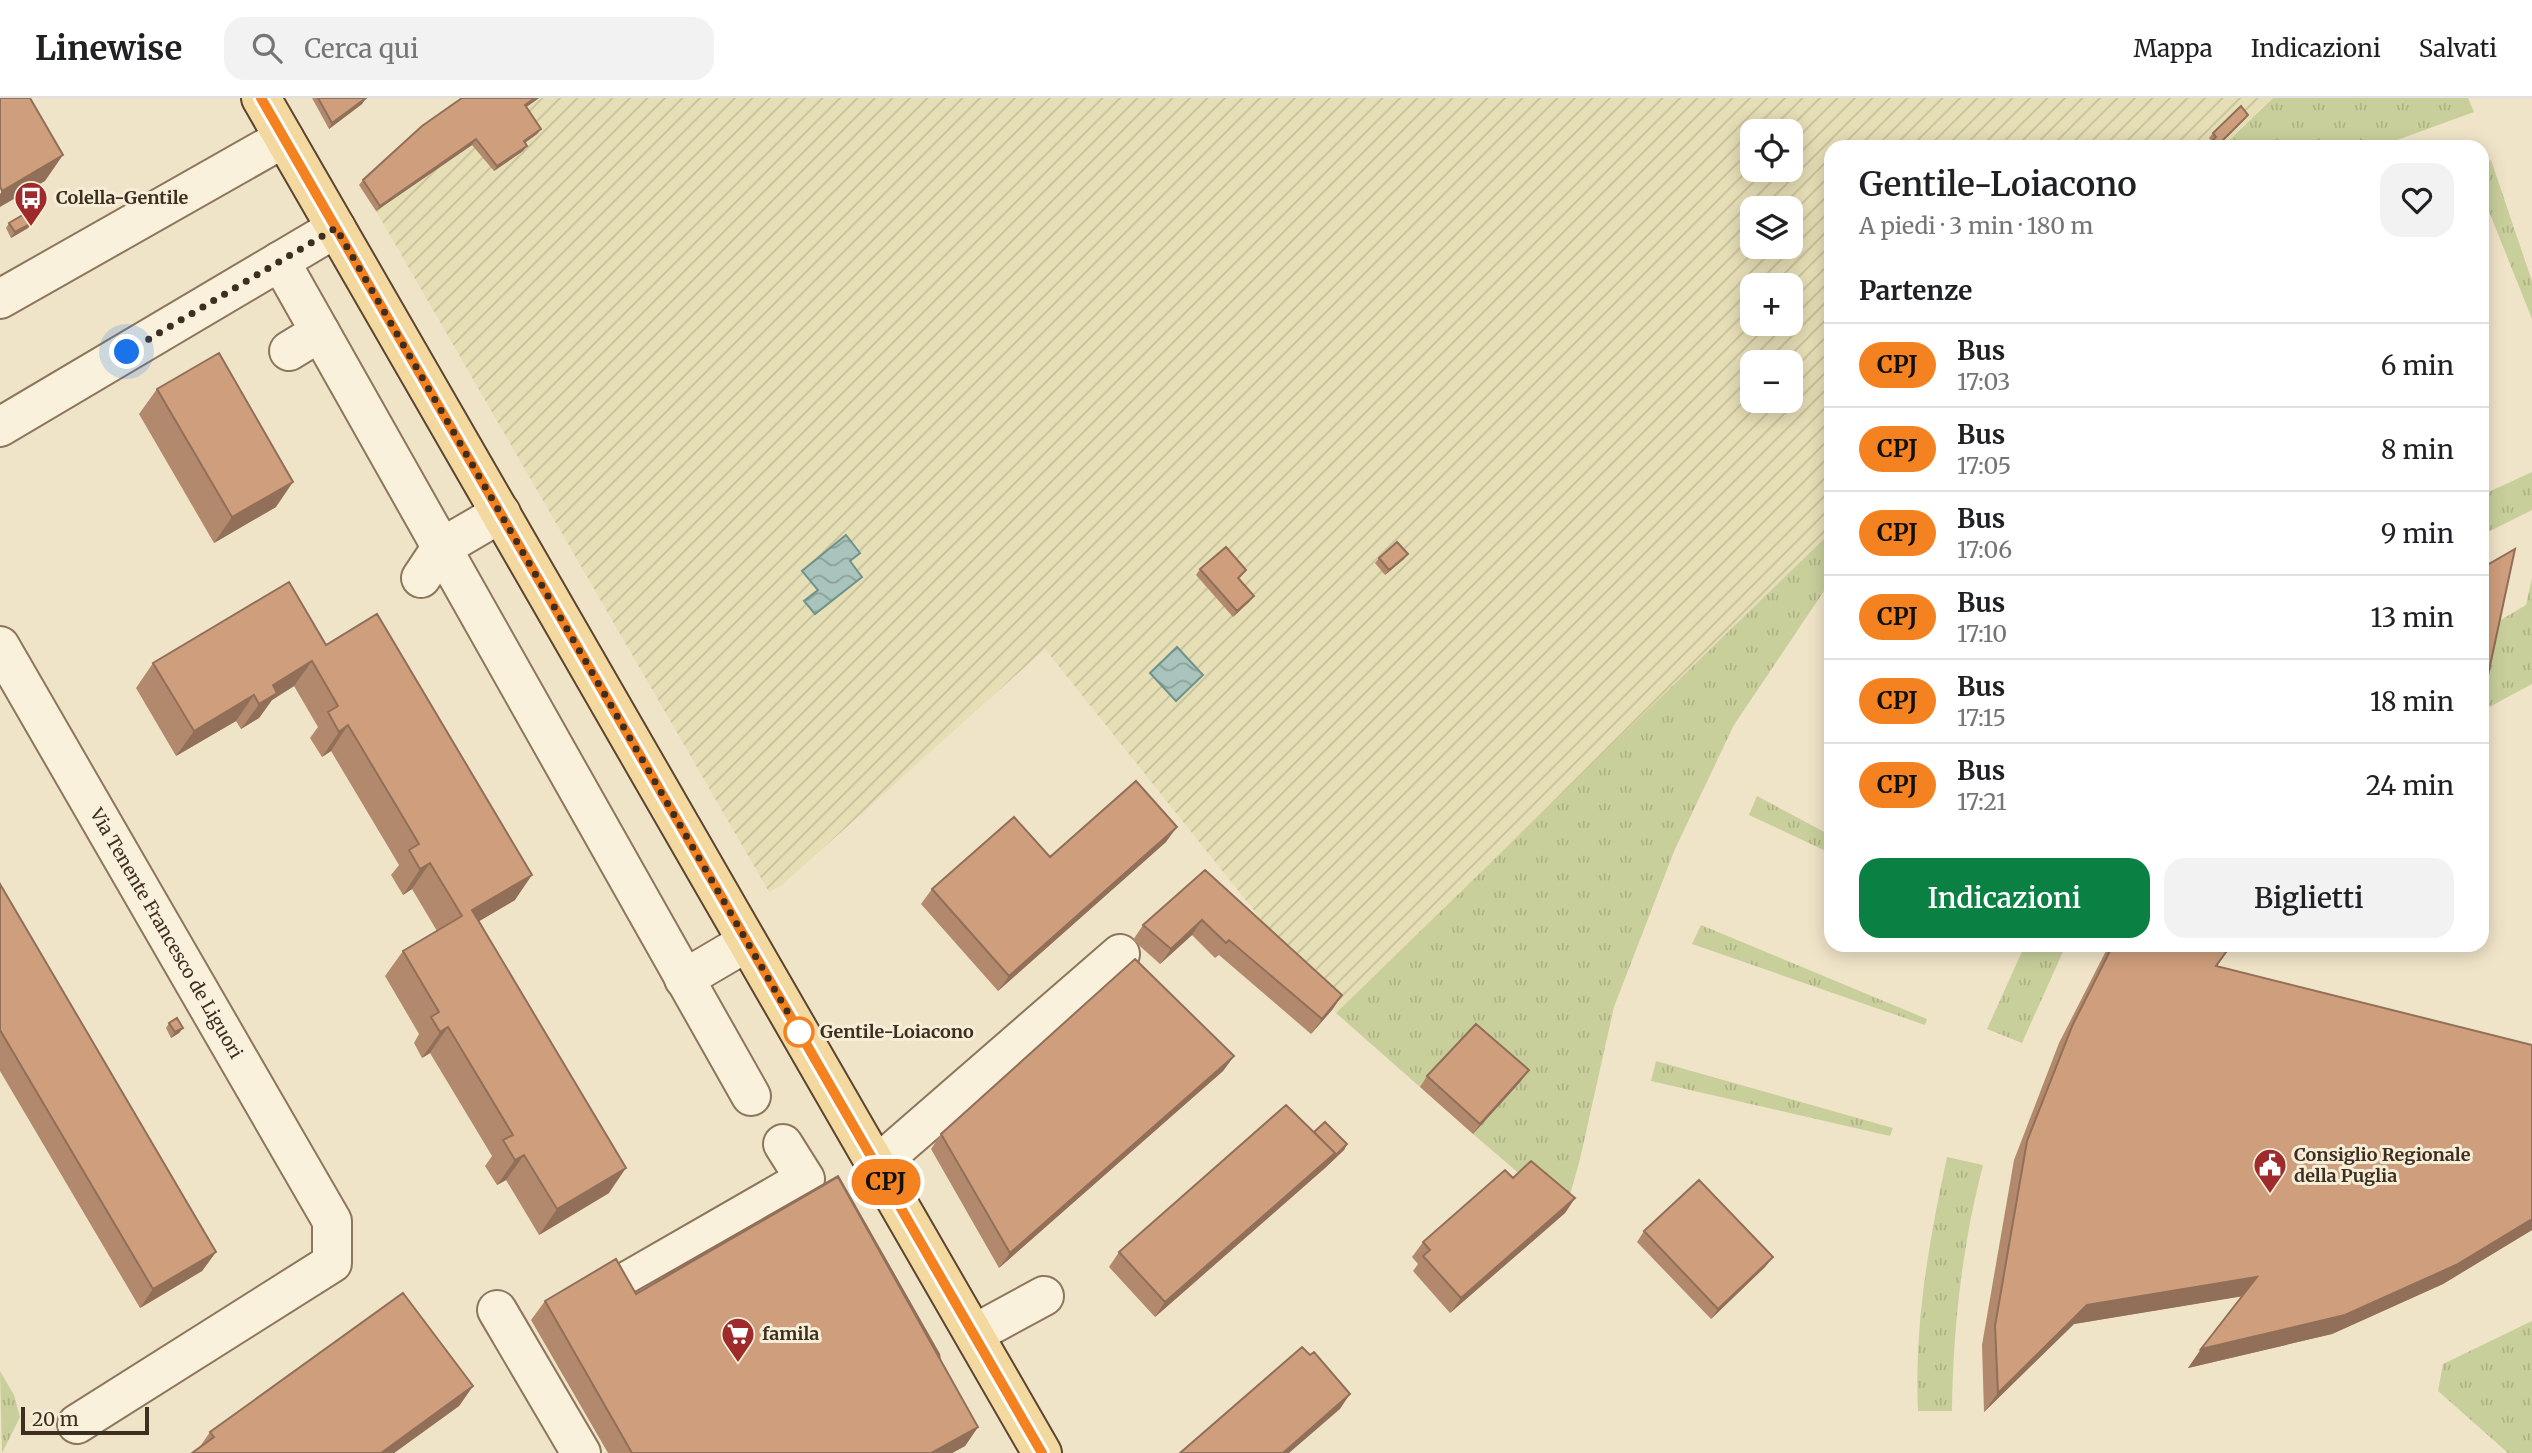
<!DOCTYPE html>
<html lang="it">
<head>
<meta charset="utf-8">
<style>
  :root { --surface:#fff; --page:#f2f2f2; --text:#202124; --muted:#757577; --line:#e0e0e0; --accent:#0b8043 }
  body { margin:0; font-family:Merriweather,serif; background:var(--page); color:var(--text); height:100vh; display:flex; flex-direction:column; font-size:26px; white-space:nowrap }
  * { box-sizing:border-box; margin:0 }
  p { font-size:23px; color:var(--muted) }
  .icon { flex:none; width:38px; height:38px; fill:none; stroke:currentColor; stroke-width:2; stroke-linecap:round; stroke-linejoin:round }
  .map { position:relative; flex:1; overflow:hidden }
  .details { position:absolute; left:1824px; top:42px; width:665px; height:812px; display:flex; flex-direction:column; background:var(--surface); border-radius:21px; box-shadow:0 4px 18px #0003 }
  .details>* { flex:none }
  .badge { padding:0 14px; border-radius:23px; font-size:24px; line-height:46px }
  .buttons { position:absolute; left:1740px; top:21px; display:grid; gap:14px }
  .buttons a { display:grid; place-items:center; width:63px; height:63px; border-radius:14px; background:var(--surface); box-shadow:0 4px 18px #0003; font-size:35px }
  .scale { position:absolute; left:21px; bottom:18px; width:128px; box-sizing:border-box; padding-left:7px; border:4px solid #3d2e20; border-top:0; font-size:19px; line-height:24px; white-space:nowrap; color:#3d2e20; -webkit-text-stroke:5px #f7eed8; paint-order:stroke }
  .you { position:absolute; width:35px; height:35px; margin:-18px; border:5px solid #fff; border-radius:50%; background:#1a73e8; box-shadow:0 0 0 10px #1a73e833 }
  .map>.badge { position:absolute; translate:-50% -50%; box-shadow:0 0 0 4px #fff }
  h2 { padding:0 35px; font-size:26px; line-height:63px }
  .round { display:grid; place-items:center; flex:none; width:74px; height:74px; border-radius:21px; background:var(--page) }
  .headline { display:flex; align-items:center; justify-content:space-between; height:119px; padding:0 35px }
  h1 { font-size:33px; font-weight:600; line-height:52px }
  .button { display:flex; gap:14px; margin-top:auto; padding:14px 35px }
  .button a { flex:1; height:80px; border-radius:21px; background:var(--accent); color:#fff; font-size:28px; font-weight:600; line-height:80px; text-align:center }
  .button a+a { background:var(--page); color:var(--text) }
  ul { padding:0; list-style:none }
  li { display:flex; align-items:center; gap:21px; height:84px; padding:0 35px; border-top:2px solid var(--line) }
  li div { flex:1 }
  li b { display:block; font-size:26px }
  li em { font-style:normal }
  li .badge { min-width:77px; font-weight:700; text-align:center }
  header { display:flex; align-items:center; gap:42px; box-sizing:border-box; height:98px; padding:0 35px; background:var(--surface); border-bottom:2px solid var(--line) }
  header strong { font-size:33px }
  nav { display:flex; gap:38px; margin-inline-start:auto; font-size:24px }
  .search { width:490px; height:63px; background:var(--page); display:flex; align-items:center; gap:18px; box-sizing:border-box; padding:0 24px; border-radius:21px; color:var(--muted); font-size:26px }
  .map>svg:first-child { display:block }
  .farmland { fill:url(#farmland-furrows); fill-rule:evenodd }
  .grass { fill:url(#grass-tufts) }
  .water { fill:url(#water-waves); stroke:#6f938a; stroke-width:2 }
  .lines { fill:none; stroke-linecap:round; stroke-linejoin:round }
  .minor-casing { stroke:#8d765c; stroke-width:42 }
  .major-casing { stroke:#5b4430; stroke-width:42 }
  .minor { stroke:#faf1dc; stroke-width:38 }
  .major { stroke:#f3d9a0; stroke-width:38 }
  .wall { fill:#b2896c }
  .shaded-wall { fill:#916f58 }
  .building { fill:#cf9f7d; stroke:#916f58; stroke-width:2 }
  .line-casing { stroke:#fff; stroke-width:16 }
  .line { stroke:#f58220; stroke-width:10 }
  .walk { stroke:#3d2e20; stroke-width:7; stroke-dasharray:0 12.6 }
  .stop-dot { fill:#fff; stroke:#f58220; stroke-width:3.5 }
  .labels { text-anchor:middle; stroke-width:6; stroke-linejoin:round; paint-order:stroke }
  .poi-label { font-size:18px; font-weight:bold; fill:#3d2e20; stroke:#f7eed8; text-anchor:start }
  .street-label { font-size:18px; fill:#3d2e20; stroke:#f7eed8 }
  .stop-label { font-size:18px; font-weight:bold; fill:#3d2e20; stroke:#f7eed8; text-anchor:start }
</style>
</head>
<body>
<header>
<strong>Linewise</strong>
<div class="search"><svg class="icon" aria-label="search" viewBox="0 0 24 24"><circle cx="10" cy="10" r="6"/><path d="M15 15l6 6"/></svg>Cerca qui</div>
<nav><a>Mappa</a><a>Indicazioni</a><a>Salvati</a></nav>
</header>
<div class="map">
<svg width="2532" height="1355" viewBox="0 0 2532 1355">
  <defs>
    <pattern id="farmland-furrows" width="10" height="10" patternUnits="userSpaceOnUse" patternTransform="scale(1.75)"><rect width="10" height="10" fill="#e6deb5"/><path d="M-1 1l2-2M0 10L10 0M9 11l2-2" fill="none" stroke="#c6bf9b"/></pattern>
    <pattern id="grass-tufts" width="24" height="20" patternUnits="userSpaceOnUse" patternTransform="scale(1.75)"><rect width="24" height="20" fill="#c9cf9b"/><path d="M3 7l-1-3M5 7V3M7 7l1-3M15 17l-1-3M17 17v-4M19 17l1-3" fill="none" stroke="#aeb285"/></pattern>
    <pattern id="water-waves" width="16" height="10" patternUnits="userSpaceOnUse" patternTransform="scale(1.75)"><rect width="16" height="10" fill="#a9c4bc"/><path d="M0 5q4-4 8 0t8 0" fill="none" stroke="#8ba098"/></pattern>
  </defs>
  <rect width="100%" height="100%" fill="#f0e4c8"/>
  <path class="farmland" d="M539,0H2272L2221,49H1830V438L1336,915L1045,551L782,787L769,794L376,113ZM1752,33H1790V72H1752ZM1752,110H1790V149H1752ZM1752,187H1790V226H1752ZM1752,264H1790V303H1752Z"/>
  <path class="grass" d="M2273,0H2468L2474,14L2378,49H2222Z
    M2491,62L2532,183V221L2482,96V65Z
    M2532,374V412L2482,437V397Z
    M1830,435V484L1734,627L1675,751L1614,909L1580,1061L1565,1115L1473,1036L1468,937L1420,989L1336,915Z
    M2532,480V586L2482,613L2499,523L2526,507Z
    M1757,698L1830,737V755L1749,717Z
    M1701,827L1927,921L1925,927L1692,846Z
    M2025,847H2066L2022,945L1987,931Z
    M1656,963L1893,1030L1890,1038L1651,983Z
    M1947,1059L1983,1067C1962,1148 1953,1230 1952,1313H1918C1914,1227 1929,1142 1947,1059Z
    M2532,1223V1355H2508L2438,1293L2443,1266Z
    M0,1273L14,1297L20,1319L2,1355Z"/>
  <path class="water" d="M846,437L860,455L850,463L862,479L815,516L804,503L818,492L802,473Z
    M1177,549L1203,577L1176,603L1150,575Z"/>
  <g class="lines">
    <defs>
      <g id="minor">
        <path d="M280,163L751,998"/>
        <path d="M0,201L284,40"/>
        <path d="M289,253L320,234"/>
        <path d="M0,329L336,130"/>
        <path d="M421,480L441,450L501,415"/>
        <path id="s1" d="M0,548L332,1123V1165L77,1326"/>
        <path d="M684,881L747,844"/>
        <path d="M876,1068L1120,856"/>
        <path d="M619,1188L805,1081L783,1046"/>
        <path d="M497,1212L581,1355"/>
        <path d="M974,1236L1044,1198"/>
      </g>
      <path id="major" d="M261,0L1042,1355"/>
    </defs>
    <use href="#minor" class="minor-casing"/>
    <use href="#major" class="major-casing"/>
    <use href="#minor" class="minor"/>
    <use href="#major" class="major"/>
  </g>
  <path class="wall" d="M312,0H366L362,6L329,31Z
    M462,0H539L526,9L541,31L537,36L525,45L523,53L494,73L472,47L376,113L359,87L363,82Z
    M2248,17L2244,22L2212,44L2209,40L2213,35Z
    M9,125H32L28,130L11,140L6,130Z
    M157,291L276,409L214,445L139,316Z
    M1379,460L1404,461L1385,477L1375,465Z
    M1200,471L1246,472L1239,481L1250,503L1233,519L1196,477Z
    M326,547L515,802L479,823L609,1095L539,1137L506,1082L497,1087L485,1068L492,1058L430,955L422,960L414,945L419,936L385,878L403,853L437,833L412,791L403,797L391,777L399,767L331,653L322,659L310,640L318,629L294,588L272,602L259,620L241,631L236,623L176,658L136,590L153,565Z
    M1166,744L998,893L921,806L932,791L1050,759Z
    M1205,772L1342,897L1332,912L1311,936L1219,857L1215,860L1192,837L1160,866L1133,842L1143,827Z
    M0,786L216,1154L202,1173L140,1210L0,973Z
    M2109,847H2232L2217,868L2532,947V1132L2443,1186L2332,1236L2188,1270L2242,1198L2074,1226L1984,1314L1982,1247L2014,1062L2059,945Z
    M169,925L183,930L179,935L171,940L166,930Z
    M1234,958L1223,973L999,1170L931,1051L941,1036Z
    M1427,978L1521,983L1473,1036L1420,989Z
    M1314,1034L1347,1046L1344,1052L1325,1070L1155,1219L1109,1169L1119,1154Z
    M1513,1080L1575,1100L1565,1115L1450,1215L1413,1173L1418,1166L1412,1159L1423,1144Z
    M1644,1133L1773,1159L1765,1169L1711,1221L1637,1144Z
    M635,1194L940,1261L978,1329L965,1348L952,1355H608L531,1222L545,1203Z
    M473,1288L459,1308L394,1355H192L199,1350L210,1334Z"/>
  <path class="shaded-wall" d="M366,0L362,6L329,31L332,25Z
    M535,0H539L521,13L525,7Z
    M2248,17L2244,22L2217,49H2216Z
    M541,31L537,36L520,48L524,43Z
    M476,41L472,47L376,113L380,108Z
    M527,48L523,53L494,73L497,68Z
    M63,57L45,83L0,109V96L2,93Z
    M32,125L28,130L11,140L15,134Z
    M293,384L276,409L214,445L232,419Z
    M1408,456L1404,461L1385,477L1389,472Z
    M1254,498L1250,503L1233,519L1237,513Z
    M312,563L294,588L272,602L259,620L241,631L273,587Z
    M254,597L236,623L176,658L194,633Z
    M348,627L331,653L322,659L339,634Z
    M1177,729L1166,744L998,893L1009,878Z
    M430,765L412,791L403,797L420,771Z
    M532,777L515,802L454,838L472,812Z
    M1202,822L1192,837L1160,866L1171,851Z
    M1342,897L1332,912L1311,936L1322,921Z
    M448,929L430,955L422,960L440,934Z
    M183,930L179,935L171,940L175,934Z
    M1234,958L1223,973L999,1170L1010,1155Z
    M1529,972L1521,983L1473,1036L1480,1026Z
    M1347,1046L1344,1052L1325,1070L1155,1219L1165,1204L1335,1055Z
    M524,1057L506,1082L497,1087L515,1062Z
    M626,1070L609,1095L539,1137L557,1111Z
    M1575,1100L1565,1115L1450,1215L1461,1200Z
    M2532,1121V1132L2443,1186L2332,1236L2188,1270L2201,1251Z
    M216,1154L202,1173L140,1210L153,1191Z
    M1773,1159L1765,1169L1711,1221L1718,1211Z
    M2257,1179L2244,1198L2074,1226L1984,1314L1998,1295L2087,1207Z
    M473,1288L459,1308L394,1355H381Z
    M1350,1296L1340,1311L1289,1355H1283Z
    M978,1329L965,1348L952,1355H931Z"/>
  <path class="building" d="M0,0H30L63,57L2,93L0,88Z
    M318,0H366L332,25Z
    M462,0H535L525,7L541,31L524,43L527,48L497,68L476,41L380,108L363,82L422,28Z
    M2241,8L2248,17L2216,49H2207L2216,39L2213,35Z
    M26,115L32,125L15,134L9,125Z
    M219,255L293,384L232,419L157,291Z
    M1397,444L1408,456L1389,472L1379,460Z
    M1226,449L1246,472L1238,480L1254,498L1237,513L1200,471Z
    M2515,451L2482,605V470Z
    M289,484L326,547L377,516L532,777L472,812L626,1070L557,1111L524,1057L515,1062L503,1042L513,1037L448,929L440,934L431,919L439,914L403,853L462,818L430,765L420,771L409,752L419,746L348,627L339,634L328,614L338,608L312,563L273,587L277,595L259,606L254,597L194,633L153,565Z
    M1136,683L1177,729L1009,878L932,791L1014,719L1050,759Z
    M1205,772L1342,897L1322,921L1229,842L1226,845L1202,822L1171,851L1143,827Z
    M0,786L216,1154L153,1191L0,932Z
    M2113,847H2231L2216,868L2532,947V1121L2456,1167L2345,1217L2201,1251L2257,1179L2087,1207L1998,1295L1995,1228L2027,1043L2073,926Z
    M1135,861L1234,958L1010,1155L941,1036Z
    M177,920L183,930L175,934L169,925Z
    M1476,926L1529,972L1480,1026L1427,978Z
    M1286,1007L1335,1055L1165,1204L1119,1154Z
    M1325,1024L1347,1046L1328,1065L1335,1055L1314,1034Z
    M1531,1063L1575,1100L1461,1200L1423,1158L1430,1152L1423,1144L1505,1072L1513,1080Z
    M838,1078L939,1256L940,1261L838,1079L636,1196L635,1194Z
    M838,1079L978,1329L931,1355H632L545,1203L616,1161L636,1196Z
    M1699,1082L1773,1159L1718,1211L1644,1133Z
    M403,1195L473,1288L381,1355H192L214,1339L210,1334Z
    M1302,1249L1310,1257L1314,1254L1350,1296L1283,1355H1180Z"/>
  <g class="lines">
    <defs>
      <path id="line" d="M261,0L1042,1355"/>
    </defs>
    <use href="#line" class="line-casing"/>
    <use href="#line" class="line"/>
    <path class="walk" d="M127,254L336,130L802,939L799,934"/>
  </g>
  <defs>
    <symbol id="bus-pin" viewBox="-11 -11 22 30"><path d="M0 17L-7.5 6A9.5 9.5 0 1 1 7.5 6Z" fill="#9e2a2b" stroke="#f7eed8"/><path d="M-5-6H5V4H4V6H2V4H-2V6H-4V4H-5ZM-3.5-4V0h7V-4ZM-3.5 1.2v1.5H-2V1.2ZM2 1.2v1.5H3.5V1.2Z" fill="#fff"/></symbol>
    <symbol id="civic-pin" viewBox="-11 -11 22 30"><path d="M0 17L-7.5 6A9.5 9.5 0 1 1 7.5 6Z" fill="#9e2a2b" stroke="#f7eed8"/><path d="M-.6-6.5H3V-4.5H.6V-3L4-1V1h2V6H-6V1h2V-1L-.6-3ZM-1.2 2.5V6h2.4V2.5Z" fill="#fff"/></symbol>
    <symbol id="supermarket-pin" viewBox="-11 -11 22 30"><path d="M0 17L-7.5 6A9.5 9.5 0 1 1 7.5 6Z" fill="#9e2a2b" stroke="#f7eed8"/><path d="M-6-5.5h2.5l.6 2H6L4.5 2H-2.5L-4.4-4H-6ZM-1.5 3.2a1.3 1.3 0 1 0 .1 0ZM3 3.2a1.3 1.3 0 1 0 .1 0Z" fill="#fff"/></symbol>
  </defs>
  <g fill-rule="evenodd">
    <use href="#bus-pin" x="12" y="81" width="38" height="52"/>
    <use href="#civic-pin" x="2251" y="1048" width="38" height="52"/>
    <use href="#supermarket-pin" x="719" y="1217" width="38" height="52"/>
  </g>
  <circle class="stop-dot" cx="799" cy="934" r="14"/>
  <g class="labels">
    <g class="poi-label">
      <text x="56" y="106">Colella-Gentile</text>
      <text x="2294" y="1063">Consiglio Regionale<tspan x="2294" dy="21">della Puglia</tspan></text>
      <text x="762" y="1242">famila</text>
    </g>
    <g class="street-label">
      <text dy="6" stroke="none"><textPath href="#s1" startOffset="332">Via Tenente Francesco de Liguori</textPath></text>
    </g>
    <g class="stop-label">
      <text x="820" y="940">Gentile-Loiacono</text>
    </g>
  </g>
</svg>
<div class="buttons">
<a><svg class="icon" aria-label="locate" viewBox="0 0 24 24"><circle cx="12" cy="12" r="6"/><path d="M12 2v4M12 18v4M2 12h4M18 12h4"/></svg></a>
<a><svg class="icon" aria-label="layers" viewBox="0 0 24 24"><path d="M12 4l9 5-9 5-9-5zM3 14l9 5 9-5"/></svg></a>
<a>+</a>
<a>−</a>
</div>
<div class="scale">20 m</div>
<div class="you" style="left:127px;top:254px"></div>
<b class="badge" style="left:886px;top:1084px;background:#f58220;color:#111">CPJ</b>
<section class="details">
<div class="headline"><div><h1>Gentile-Loiacono</h1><p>A piedi · 3 min · 180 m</p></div><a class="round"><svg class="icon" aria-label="heart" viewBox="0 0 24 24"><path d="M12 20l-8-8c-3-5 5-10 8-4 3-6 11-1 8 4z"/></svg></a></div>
<h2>Partenze</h2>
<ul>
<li><span class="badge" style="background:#f58220;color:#111">CPJ</span><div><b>Bus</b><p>17:03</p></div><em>6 min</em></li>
<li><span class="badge" style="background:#f58220;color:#111">CPJ</span><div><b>Bus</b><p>17:05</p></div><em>8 min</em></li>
<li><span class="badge" style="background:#f58220;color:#111">CPJ</span><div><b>Bus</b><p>17:06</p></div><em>9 min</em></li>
<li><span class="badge" style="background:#f58220;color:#111">CPJ</span><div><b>Bus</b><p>17:10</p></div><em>13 min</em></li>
<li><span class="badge" style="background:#f58220;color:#111">CPJ</span><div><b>Bus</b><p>17:15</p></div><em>18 min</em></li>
<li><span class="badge" style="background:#f58220;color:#111">CPJ</span><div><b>Bus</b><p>17:21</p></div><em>24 min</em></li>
</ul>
<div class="button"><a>Indicazioni</a><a>Biglietti</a></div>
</section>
</div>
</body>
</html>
